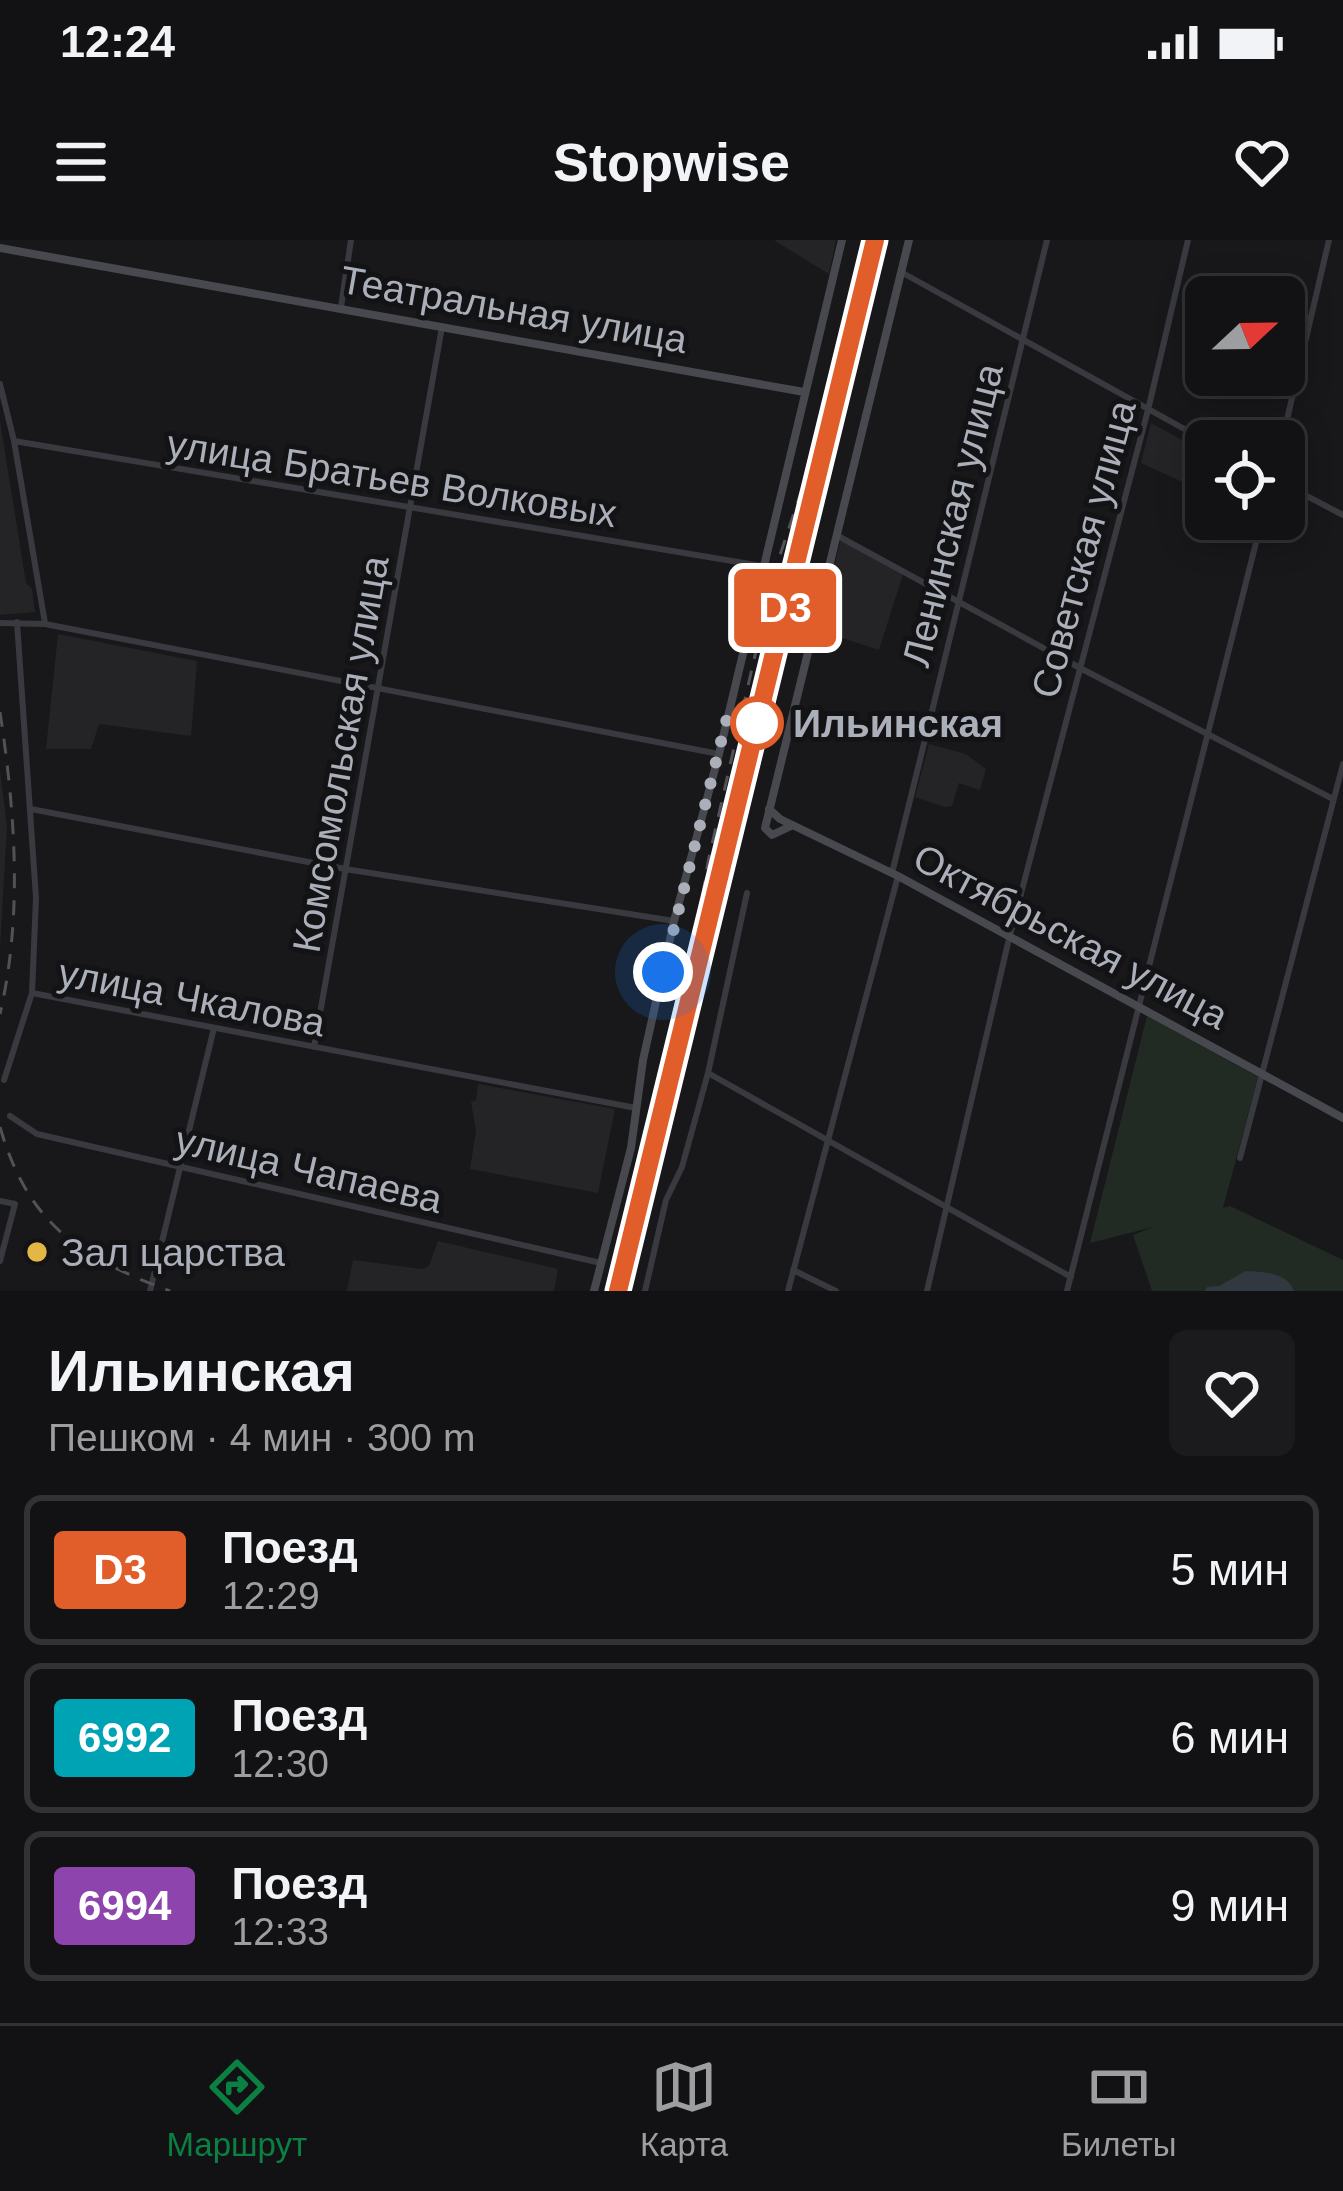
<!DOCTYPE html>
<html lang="ru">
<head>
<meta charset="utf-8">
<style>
  :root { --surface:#121214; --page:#1b1b1d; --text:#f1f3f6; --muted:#9c9ea0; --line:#313234; --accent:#0b8043 }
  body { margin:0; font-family:Arial,sans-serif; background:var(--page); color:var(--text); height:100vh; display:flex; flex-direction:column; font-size:45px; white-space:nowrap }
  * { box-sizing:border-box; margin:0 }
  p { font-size:39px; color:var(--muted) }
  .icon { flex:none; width:66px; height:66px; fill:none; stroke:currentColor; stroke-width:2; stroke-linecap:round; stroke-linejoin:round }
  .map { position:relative; height:1051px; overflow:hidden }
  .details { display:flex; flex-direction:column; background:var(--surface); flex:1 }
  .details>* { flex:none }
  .badge { padding:0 24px; border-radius:9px; font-size:42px; line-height:78px }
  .needle { width:78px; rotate:68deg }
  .buttons { position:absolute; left:1185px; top:36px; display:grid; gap:24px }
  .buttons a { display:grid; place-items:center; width:120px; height:120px; border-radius:18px; background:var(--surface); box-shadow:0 6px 30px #0003,0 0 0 3px var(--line); font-size:60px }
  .you { position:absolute; width:60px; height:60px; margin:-30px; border:9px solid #fff; border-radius:50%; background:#1a73e8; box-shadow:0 0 0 18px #1a73e833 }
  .map>.badge { position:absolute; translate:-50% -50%; box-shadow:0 0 0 6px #fff }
  .round { display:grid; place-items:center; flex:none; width:126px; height:126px; border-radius:18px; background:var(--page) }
  .head { display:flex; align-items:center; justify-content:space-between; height:204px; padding:0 48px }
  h1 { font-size:57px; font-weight:700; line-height:90px }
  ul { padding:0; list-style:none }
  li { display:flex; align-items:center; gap:36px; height:150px; margin:0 24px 18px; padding:0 24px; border:6px solid var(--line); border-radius:18px }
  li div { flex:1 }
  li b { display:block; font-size:45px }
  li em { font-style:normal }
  li .badge { min-width:132px; font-weight:700; text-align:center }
  .status { display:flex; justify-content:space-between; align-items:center; height:84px; padding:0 60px; background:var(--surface); direction:ltr }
  .status svg { height:33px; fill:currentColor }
  header { display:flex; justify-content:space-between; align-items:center; height:156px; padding:0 48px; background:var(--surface); font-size:54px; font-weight:700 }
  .menu { display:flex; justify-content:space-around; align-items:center; height:168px; border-top:3px solid var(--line); background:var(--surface); font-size:33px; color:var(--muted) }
  .menu a { display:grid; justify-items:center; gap:6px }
  .menu .current { color:var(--accent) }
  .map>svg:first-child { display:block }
  .built { fill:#242427 }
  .green { fill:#222a24 }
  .water { fill:#31383f }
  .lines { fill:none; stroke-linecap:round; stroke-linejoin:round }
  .street { stroke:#393a3f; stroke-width:6 }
  .secondary { stroke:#47494e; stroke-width:8 }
  .rail { stroke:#505257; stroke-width:3; stroke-dasharray:15 12; stroke-linecap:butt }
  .line-casing { stroke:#fff; stroke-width:27 }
  .line { stroke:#e15d29; stroke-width:18 }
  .walk { stroke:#abafb9; stroke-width:12; stroke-dasharray:0 21.6 }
  .stop-dot { fill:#fff; stroke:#e15d29; stroke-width:6 }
  .poi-dot { fill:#e4b646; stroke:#131315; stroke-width:4.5 }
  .labels { text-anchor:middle; stroke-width:10; stroke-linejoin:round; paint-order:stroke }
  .street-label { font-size:39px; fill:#abafb9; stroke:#131315 }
  .stop-label { font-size:39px; font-weight:bold; fill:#abafb9; stroke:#131315; text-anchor:start }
  .poi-label { font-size:39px; fill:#abafb9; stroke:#131315; text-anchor:start }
</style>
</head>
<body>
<div class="status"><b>12:24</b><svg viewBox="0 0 49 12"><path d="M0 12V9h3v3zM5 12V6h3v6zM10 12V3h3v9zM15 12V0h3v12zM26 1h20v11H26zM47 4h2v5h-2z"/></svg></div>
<header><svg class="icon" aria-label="menu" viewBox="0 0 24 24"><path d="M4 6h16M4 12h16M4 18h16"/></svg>Stopwise<svg class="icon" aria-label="heart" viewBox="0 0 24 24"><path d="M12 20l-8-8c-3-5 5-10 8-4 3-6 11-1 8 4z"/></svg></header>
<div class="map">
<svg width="1343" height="1051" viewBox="0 0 1343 1051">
  <rect width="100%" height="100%" fill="#18181a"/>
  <path class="built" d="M836,0L829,34L775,1V0Z
    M0,181L26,343L32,349L35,372L0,375Z
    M1151,183L1206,213L1200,250L1141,223Z
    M841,299L903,334L879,410L818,390Z
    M58,394L197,421L191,496L99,484L91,509H46Z
    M929,504L966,514L986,529L980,550L959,543L952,566L945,567L915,557Z
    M0,530L7,586L0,708Z
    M478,844L615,869L598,953L470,929L476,891L471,862L476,860Z
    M438,1001L558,1029L554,1051H347L353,1020L422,1029L429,1026Z"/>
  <path class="green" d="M1147,776L1258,837L1223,968L1230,966L1343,1020V1051H1152L1133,995L1153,987L1090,1003Z"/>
  <path class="water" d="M1246,1031C1264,1032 1287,1032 1294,1051H1205L1207,1047L1219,1046Z"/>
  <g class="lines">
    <path class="street" d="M901,32L1206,201
      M341,67L351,0
      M0,144L14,201L45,383
      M14,201L762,326
      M1282,201L1329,0
      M1284,244L1343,275
      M838,296L1080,428L1333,559
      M17,382L36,658L32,753L636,868
      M0,383L45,384L719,514
      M31,569L345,629L674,681
      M892,633C944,422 997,211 1047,0
      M314,807L442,87
      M708,833L1071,1037
      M4,840L32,753
      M10,876L37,894L601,1023
      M1240,918L1343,524
      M0,961L15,964L0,1021
      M793,1030L836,1051
      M150,1051L213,792
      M645,1051L666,960L682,927L708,833L747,653
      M788,1051L898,636
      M927,1051L1008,703L1148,170L1188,0
      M1067,1051L1262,279"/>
    <path class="secondary" d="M0,8L804,152
      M769,569L780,579L898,636L1343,878
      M791,586L772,595L765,588L909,0
      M594,1051L631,908L643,820L674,681L719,514L842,0"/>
    <path class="rail" d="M810,311L845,165
      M771,425L804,291
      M0,472C15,571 23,675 0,774
      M704,742L786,410
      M0,887C28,984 79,1017 170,1051
      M613,1051L688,746L708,622L773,336L828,171L871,0"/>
  </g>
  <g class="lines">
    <defs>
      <path id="line" d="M618,1051L875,0"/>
    </defs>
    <use href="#line" class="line-casing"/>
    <use href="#line" class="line"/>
    <path class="walk" d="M663,732L729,470L757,483"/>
  </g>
  <circle class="stop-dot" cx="757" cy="483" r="24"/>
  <circle class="poi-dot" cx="37" cy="1012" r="12"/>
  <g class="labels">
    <g class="street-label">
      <text transform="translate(514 69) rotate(10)" y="14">Театральная улица</text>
      <text transform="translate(392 238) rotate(9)" y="14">улица Братьев Волковых</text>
      <text transform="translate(952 275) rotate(-76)" y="14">Ленинская улица</text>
      <text transform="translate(1083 309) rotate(-75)" y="14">Советская улица</text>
      <text transform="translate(340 514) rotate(-80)" y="14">Комсомольская улица</text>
      <text transform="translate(1071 696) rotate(28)" y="14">Октябрьская улица</text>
      <text transform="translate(192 757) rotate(11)" y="14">улица Чкалова</text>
      <text transform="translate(309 929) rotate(13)" y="14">улица Чапаева</text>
    </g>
    <g class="stop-label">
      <text x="793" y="497">Ильинская</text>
    </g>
    <g class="poi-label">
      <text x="61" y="1026">Зал царства</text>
    </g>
  </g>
</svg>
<div class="buttons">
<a><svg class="needle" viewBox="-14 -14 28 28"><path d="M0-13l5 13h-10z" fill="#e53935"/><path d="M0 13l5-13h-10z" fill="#9c9ea0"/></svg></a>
<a><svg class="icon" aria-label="locate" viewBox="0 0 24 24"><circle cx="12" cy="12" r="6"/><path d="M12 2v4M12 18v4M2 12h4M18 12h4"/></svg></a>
</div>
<div class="you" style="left:663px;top:732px"></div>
<b class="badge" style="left:785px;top:368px;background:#e15d29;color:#fff">D3</b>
</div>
<section class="details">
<div class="head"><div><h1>Ильинская</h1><p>Пешком · 4 мин · 300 m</p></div><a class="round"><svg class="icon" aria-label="heart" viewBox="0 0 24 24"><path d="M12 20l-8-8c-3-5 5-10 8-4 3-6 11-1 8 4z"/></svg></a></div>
<ul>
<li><span class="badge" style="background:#e15d29;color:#fff">D3</span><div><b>Поезд</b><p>12:29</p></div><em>5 мин</em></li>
<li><span class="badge" style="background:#00a3b4;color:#fff">6992</span><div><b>Поезд</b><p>12:30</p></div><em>6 мин</em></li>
<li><span class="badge" style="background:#8e44ad;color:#fff">6994</span><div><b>Поезд</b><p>12:33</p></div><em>9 мин</em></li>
</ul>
</section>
<nav class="menu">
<a class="current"><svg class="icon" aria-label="directions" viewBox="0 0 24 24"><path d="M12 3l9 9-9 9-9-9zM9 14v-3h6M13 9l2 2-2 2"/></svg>Маршрут</a>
<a><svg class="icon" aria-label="map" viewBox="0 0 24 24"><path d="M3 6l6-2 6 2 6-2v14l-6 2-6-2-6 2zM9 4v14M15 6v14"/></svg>Карта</a>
<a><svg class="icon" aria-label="tickets" viewBox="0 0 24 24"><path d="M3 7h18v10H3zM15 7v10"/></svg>Билеты</a>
</nav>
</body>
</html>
